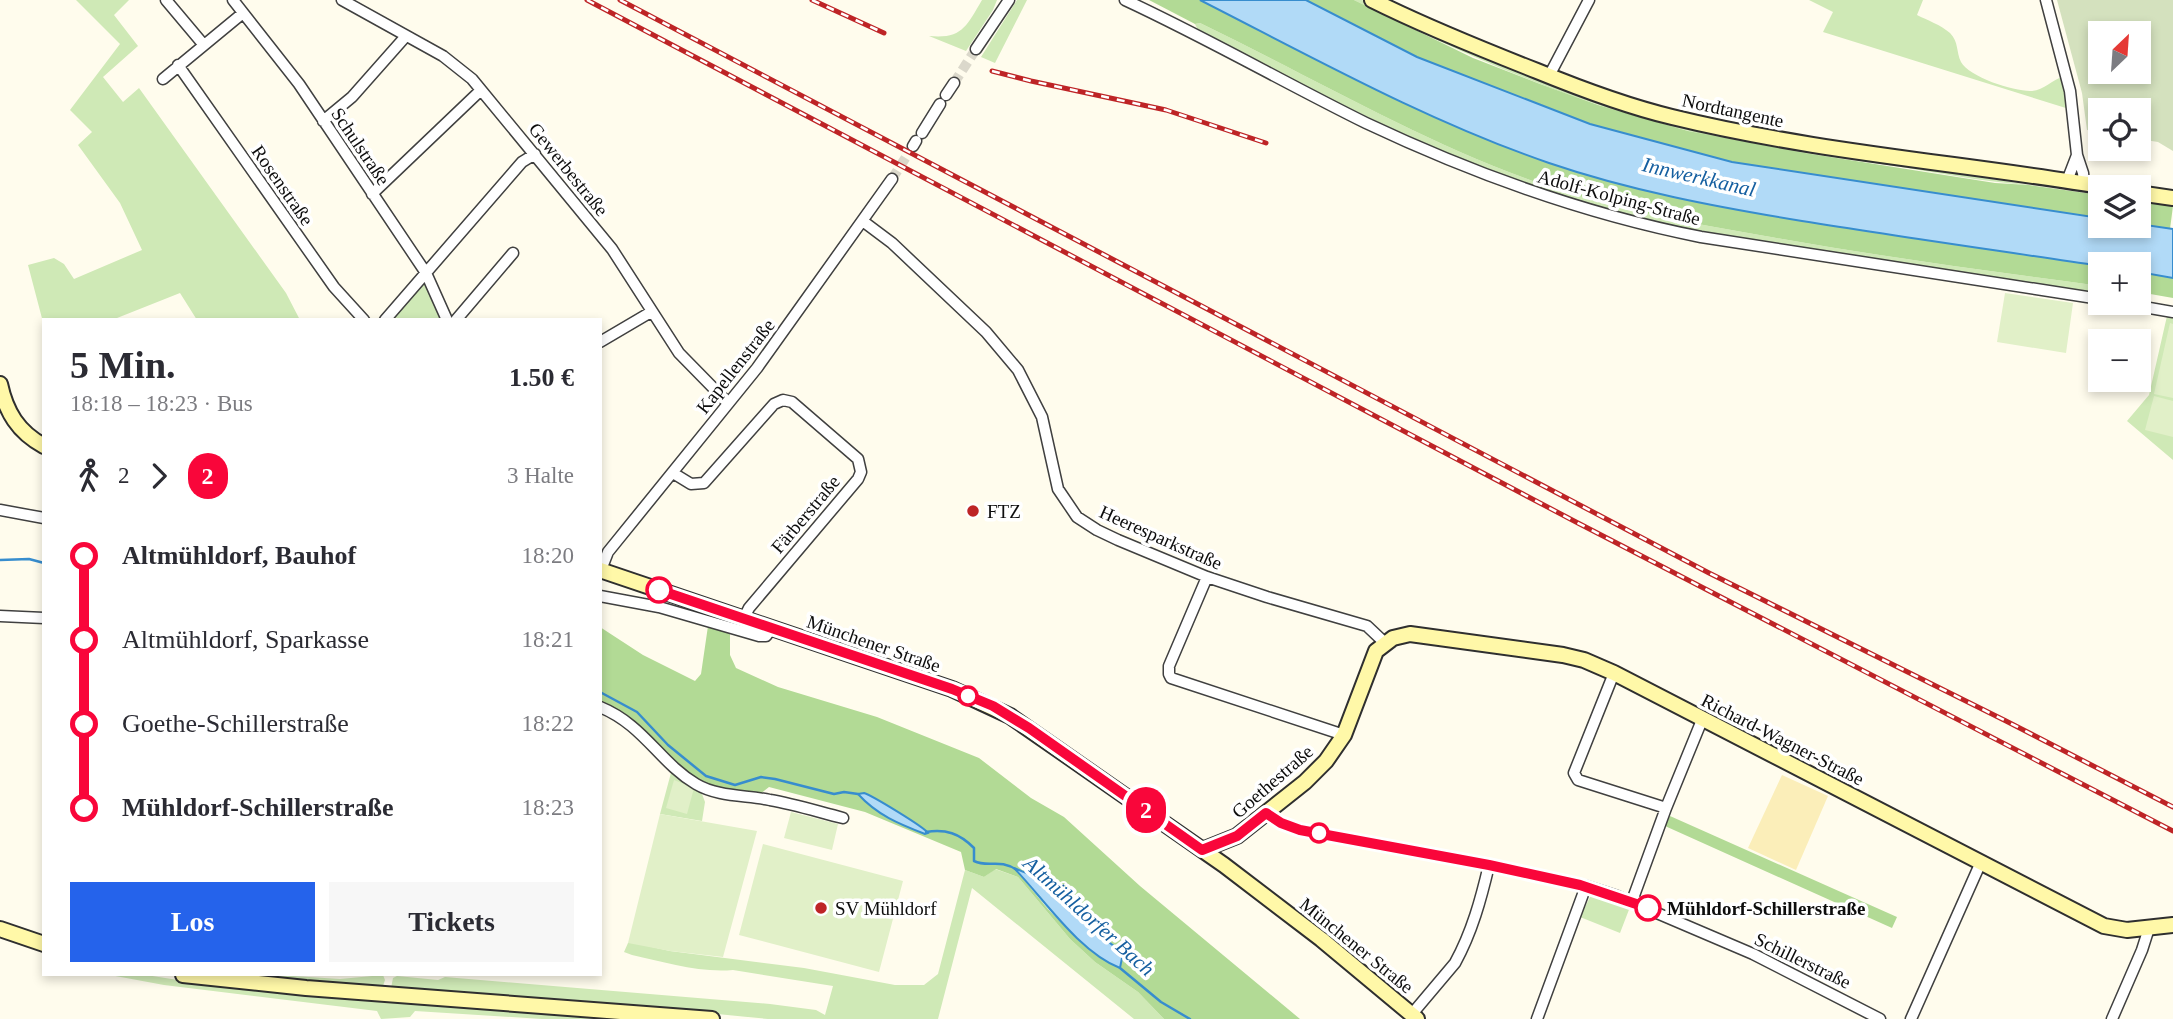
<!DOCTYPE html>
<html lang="de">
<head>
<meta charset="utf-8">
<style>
  :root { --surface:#fff; --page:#f7f7f7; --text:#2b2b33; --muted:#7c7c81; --accent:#2563eb }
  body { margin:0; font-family:Georgia,serif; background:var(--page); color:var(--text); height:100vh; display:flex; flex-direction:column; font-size:26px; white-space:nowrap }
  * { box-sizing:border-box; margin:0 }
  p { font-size:23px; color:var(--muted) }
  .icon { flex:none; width:38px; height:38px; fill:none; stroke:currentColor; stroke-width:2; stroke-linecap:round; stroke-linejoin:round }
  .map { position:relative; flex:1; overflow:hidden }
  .sheet { position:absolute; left:42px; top:318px; width:560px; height:658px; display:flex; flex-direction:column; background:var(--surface); border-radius:0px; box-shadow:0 4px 10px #0003 }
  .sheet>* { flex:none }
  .badge { padding:0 14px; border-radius:23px; font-size:24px; line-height:46px }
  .needle { width:46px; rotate:25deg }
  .tools { position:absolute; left:2088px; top:21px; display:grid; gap:14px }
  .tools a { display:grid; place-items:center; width:63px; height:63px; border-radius:0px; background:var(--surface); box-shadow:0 4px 10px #0003; font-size:35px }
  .map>.badge { position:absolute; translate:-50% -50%; box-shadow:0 0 0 4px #fff }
  .legs { display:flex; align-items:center; gap:10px; height:77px; padding:0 28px; font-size:23px }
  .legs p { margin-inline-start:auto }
  .overview { display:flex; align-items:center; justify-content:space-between; height:119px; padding:0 28px }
  h1 { font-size:38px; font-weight:700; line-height:52px }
  .action { display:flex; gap:14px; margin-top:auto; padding:14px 28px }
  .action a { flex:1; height:80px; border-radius:0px; background:var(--accent); color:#fff; font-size:28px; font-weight:700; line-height:80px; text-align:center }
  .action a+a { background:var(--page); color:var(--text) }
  ul { padding:0 28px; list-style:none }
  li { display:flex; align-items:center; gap:24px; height:84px; font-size:26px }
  li i { display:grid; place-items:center; width:10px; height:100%; margin:0 9px; background:currentColor }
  li i::after { content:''; width:18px; height:18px; margin:-9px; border:5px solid; border-radius:50%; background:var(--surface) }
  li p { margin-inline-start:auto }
  li:first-child i { background:linear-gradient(#0000 50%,currentColor 0) }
  li:last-child i { background:linear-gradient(currentColor 50%,#0000 0) }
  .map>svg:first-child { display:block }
  .green { fill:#cfe9b6 }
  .forest { fill:#b2da95; fill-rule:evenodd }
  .sand { fill:#fbeeb9 }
  .cemetery { fill:#d4e1be; fill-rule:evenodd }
  .pitch { fill:#e1f0c8 }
  .water { fill:#b1daf7; stroke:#378dce; stroke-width:2 }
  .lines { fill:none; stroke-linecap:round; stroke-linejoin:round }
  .stream { stroke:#378dce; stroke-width:2.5 }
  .street-tunnel { stroke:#dbd8cb; stroke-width:10; stroke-dasharray:10 5; stroke-linecap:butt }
  .street-casing { stroke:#404040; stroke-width:13 }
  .secondary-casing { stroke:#2f2f2f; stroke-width:18 }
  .street { stroke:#fff; stroke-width:10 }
  .secondary { stroke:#fff8a8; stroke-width:14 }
  .rail-casing { stroke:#be2426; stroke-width:5 }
  .rail { stroke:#fff; stroke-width:2.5; stroke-dasharray:8; stroke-linecap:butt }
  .line-1-casing { stroke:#fff; stroke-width:16 }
  .line-1 { stroke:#f9063a; stroke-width:10 }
  .poi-dot { fill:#be2426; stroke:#fff; stroke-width:2.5 }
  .stop-1-dot { fill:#fff; stroke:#f9063a; stroke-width:3.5 }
  .labels { text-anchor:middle; stroke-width:7; stroke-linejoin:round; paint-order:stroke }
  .street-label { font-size:19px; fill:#0d0d0d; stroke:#fff }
  .poi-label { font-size:19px; fill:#0d0d0d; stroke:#fff; text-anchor:start }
  .stop-label { font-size:19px; font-weight:bold; fill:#0d0d0d; stroke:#fff; text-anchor:start }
  .water-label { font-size:21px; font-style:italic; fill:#155fa0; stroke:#fff }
</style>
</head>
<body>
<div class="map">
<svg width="2173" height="1019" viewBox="0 0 2173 1019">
  <rect width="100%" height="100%" fill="#fffced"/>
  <path class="green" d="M76,0H129L114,15L138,46L103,77L123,102L139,88L286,293L300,320H197L180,293L112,320H44V326L28,265L54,258L64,264L74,279L142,250L120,203L78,145L92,132L70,110L120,44Z
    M982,0H997L993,10L966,51L929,36C962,39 966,27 982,0Z
    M1017,0H1027L995,63L981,57Z
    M1354,0H1362L1476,55L1615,106L1907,165L2029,185C1982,182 1935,172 1888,165C1811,154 1733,144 1658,123C1552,94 1452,49 1354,0Z
    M1809,0H1923L1917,15C1927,20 1941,25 1950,33C1959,42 1956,52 1961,62C1969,77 2013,91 2030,91C2043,91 2052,80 2064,76L2069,109L1823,32L1833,12Z
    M1200,23C1314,78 1423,143 1544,185C1616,210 1690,223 1765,236C1876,256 1988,271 2100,286V294C2018,280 1936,268 1854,256C1761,243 1669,229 1579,202C1445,162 1322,94 1198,30L1195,24Z
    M424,284L427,285L443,320H390Z
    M2167,316L2173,317V460L2127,421L2149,395Z
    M672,769L702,794L705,802L702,821L660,814Z
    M995,869L1018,877L1070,939L1095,962L1138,992L1164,1019H1134L972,888L938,1019H768L575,1000L391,988L393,978L397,976L438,980L445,977L770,1004L816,1010L825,1015L833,986L733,970C699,973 664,962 632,955L624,952L628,943H634L670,951L804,968L895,985H924L938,974L965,870L984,877Z
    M1591,895L1630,907L1620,933L1580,917Z
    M110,975H146L223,987L358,1000L641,1019H542L415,1011L410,1017L381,1019L377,1011L164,985Z
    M224,975H278L340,979L383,975L385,980L383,986L375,988Z"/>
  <path class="forest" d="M1149,0H1200L1436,118L1551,164L1612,181L1756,213L2100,266V286C1988,271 1876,256 1765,236C1690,223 1616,210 1544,185C1423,143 1314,78 1200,23L1195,24Z
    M1306,0H1354L1473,58L1540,84L1598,105L1688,131L1805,153L1995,183L2029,185L2100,195V218L1783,171L1732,162L1590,124L1417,57Z
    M2139,200L2173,206L2170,229L2139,224Z
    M2139,272L2173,278V298L2139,292Z
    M708,626L730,633V655L736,668L778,687L877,717L979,758L1031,798L1064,817L1140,886L1300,1019H1164L1138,992L1095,962L1070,939L1018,877L996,869L984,877L965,870L961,852L865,812L769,787L759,795L710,787L688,775L640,728L625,715L600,703V627L643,655L695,681L701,674ZM1015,870L1050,891L1094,931L1111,943C1098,939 1080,936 1069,928C1048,914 1033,888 1015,870Z
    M1670,816L1897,917L1892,928L1665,826Z"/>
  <path class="sand" d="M1782,775L1828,796L1796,870L1748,848Z"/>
  <path class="cemetery" d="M2057,0H2173V151L2158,142L2139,139L2138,110H2100V132L2087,130L2082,93ZM2100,33H2138V72H2100Z"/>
  <path class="pitch" d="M2005,293L2073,303L2066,353L1997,342Z
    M2170,323L2173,324V398L2154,394Z
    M2154,396L2173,401V437L2145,430Z
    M674,780L694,788L687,814L666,808Z
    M791,812L838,824L832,850L784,838Z
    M660,814L757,831L723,957L670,951L628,943Z
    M763,844L903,881L879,972L739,935Z"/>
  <path class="water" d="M1200,0H1306L1417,57L1590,124L1732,162L2100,218V226H2138L2139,224L2173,229V278L2139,272L2138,264H2100V266C2001,251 1901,237 1802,221C1717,207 1631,191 1549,163C1427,121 1314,58 1200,0Z
    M864,793C873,796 924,827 928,833L925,834C899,824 877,815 858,794Z
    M1014,868L1029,874L1094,931L1123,953L1120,968C1079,952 1044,899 1014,868Z"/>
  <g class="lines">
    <path class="stream" d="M0,560L29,559L44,563
      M600,692L637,712L668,745L706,776L735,785L761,777L775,779L834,794L844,792L858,794
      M926,832C946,829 959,833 974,848V861C989,868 999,858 1017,870
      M1120,968L1161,1002L1190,1019"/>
    <path class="street-tunnel" d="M954,83L976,49
      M892,179L913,146"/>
    <defs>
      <path id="street" d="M166,0L203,44
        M233,0L299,84L426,273L447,320
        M342,0L443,56L472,79L612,249L679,353L728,403
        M1125,0C1207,38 1285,83 1366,123C1474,174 1584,214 1701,237L2100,299
        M2046,0L2070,91L2077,155L2083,173L2084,184
        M976,49L1009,0
        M178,65L334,287L364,320
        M1549,76L1589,0
        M163,79L243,13
        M946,95L954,83
        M323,121L352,97L406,36
        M922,133L940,104
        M913,146L916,141
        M2067,181L2077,155
        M372,194L481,90
        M864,222L892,243L986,332L1018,370L1042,417L1058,489L1077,517L1097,530L1118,540L1207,577L1267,597L1367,626L1385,643
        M2121,303L2173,312
        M385,320L522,162L535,154
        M456,320L513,253
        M600,342L651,312
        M673,473L691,484L704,483L774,404L783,400L792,402L858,459L861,472L858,479L749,608L744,618
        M0,510L44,518
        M601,570L608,552L757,368L892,179
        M1207,577L1169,666V674L1171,678L1344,735
        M600,596L659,607L759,636H766L772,628
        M0,616L44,618
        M1614,673L1574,773L1578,780L1666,808
        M600,707C644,725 659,762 696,784C718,797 745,795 770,800C794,804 819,812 843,818
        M1266,813L1281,823L1300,830L1489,865L1586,886L1617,896L1753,954L1880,1019
        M1632,901L1666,808L1702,720
        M1412,1014L1455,963C1472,932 1481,899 1489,865
        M1537,1019L1586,886
        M1911,1019L1981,862
        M2112,1019L2142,950L2149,928"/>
      <path id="secondary" d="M1372,0C1426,27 1481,49 1537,71C1581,89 1626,106 1672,117C1815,152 1961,163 2106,187
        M2138,193L2173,198
        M0,384C6,412 18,432 44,446
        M600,570L952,689L1010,716L1224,865L1321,939L1417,1019
        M1202,850L1237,836L1305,782L1326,761L1344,735L1376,651L1393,638L1410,634L1563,655L1584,660L1614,673L2104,926L2127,930L2173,925
        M0,929L44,944
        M183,975L306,988L712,1019"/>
    </defs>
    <use href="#street" class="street-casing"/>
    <use href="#secondary" class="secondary-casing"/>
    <use href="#street" class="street"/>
    <use href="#secondary" class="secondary"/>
    <defs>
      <path id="rail" d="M587,0L1576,522L2173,831
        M620,0L1709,573L2006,721L2173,807
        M812,0L884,33
        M992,71L1031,81L1166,110L1266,143"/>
    </defs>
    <use href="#rail" class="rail-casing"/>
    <use href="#rail" class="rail"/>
  </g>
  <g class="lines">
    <defs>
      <path id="line-1" d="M659,590L952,689L993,706L1029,728L1202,850L1237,836L1266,813L1281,823L1300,830L1489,865L1580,885L1648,908"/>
    </defs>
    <use href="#line-1" class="line-1-casing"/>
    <use href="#line-1" class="line-1"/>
  </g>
  <g class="poi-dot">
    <circle cx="973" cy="511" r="7"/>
    <circle cx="821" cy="908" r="7"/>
  </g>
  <g class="stop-1-dot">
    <circle cx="659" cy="590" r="12"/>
    <circle cx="968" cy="696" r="9"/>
    <circle cx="1319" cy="833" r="9"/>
    <circle cx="1648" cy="908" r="12"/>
  </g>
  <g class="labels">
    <g class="street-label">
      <text transform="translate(1733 110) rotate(12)" y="7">Nordtangente</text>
      <text transform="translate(361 146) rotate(56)" y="7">Schulstraße</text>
      <text transform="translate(569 169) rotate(51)" y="7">Gewerbestraße</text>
      <text transform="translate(283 185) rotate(55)" y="7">Rosenstraße</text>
      <text transform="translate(1619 197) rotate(15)" y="7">Adolf-Kolping-Straße</text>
      <text transform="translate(735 366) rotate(-52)" y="7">Kapellenstraße</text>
      <text transform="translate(805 514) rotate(-50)" y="7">Färberstraße</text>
      <text transform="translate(1161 537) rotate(24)" y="7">Heeresparkstraße</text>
      <text transform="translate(874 643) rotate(19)" y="7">Münchener Straße</text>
      <text transform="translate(1783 739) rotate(27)" y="7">Richard-Wagner-Straße</text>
      <text transform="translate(1272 781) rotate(-41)" y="7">Goethestraße</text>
      <text transform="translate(1357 945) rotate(39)" y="7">Münchener Straße</text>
      <text transform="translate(1803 960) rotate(26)" y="7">Schillerstraße</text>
    </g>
    <g class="poi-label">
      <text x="987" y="518">FTZ</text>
      <text x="835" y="915">SV Mühldorf</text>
    </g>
    <g class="stop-label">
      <text x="1667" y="915">Mühldorf-Schillerstraße</text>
    </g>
    <g class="water-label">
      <text transform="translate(1699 177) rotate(13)" y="7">Innwerkkanal</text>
      <text transform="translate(1089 916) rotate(42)" y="7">Altmühldorfer Bach</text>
    </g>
  </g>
</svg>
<div class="tools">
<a><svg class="needle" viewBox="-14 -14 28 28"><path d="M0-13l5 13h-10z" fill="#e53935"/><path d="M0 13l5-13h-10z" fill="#7c7c81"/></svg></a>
<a><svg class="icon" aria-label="locate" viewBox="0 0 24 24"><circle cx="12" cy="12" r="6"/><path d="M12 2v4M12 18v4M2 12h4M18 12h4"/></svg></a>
<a><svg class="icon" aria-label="layers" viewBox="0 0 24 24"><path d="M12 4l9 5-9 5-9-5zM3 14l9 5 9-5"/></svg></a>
<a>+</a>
<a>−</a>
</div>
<b class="badge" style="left:1146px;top:810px;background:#f9063a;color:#fff">2</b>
<section class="sheet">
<div class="overview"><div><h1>5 Min.</h1><p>18:18 – 18:23 · Bus</p></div><b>1.50 €</b></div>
<div class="legs"><svg class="icon" aria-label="walk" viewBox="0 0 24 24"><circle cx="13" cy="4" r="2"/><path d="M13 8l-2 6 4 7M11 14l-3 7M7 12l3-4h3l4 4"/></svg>2<svg class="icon" aria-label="forward" viewBox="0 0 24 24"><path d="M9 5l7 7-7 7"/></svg><b class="badge" style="background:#f9063a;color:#fff">2</b><p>3 Halte</p></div>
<ul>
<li><i style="color:#f9063a"></i><b>Altmühldorf, Bauhof</b><p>18:20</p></li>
<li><i style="color:#f9063a"></i><span>Altmühldorf, Sparkasse</span><p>18:21</p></li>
<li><i style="color:#f9063a"></i><span>Goethe-Schillerstraße</span><p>18:22</p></li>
<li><i style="color:#f9063a"></i><b>Mühldorf-Schillerstraße</b><p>18:23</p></li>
</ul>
<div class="action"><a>Los</a><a>Tickets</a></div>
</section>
</div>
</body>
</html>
